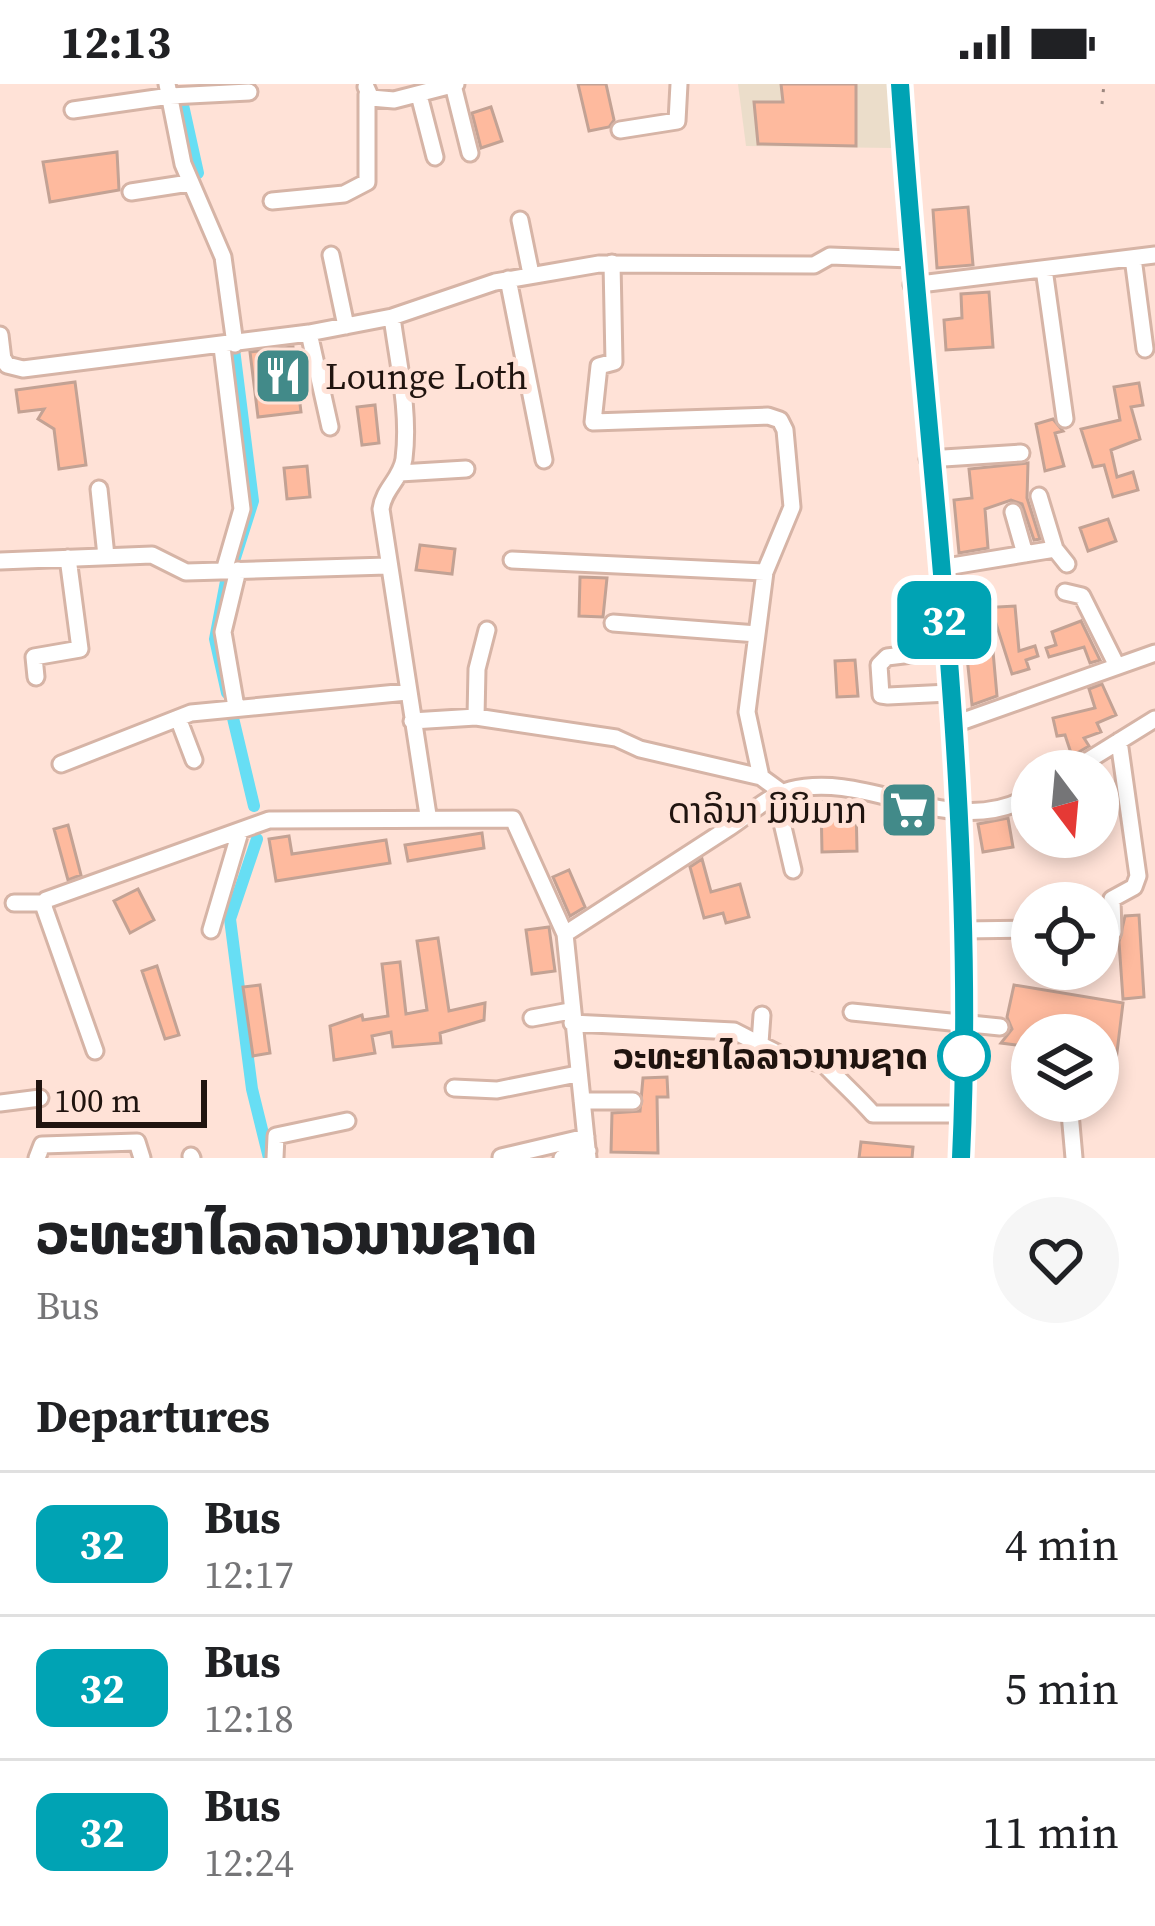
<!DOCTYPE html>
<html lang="en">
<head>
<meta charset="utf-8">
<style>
  :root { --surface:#fff; --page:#f6f6f6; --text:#202124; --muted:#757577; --line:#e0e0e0 }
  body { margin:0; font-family:"Source Serif 4","Noto Sans Lao",serif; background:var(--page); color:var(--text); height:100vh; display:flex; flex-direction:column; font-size:45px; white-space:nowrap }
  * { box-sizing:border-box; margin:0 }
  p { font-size:39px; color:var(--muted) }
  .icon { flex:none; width:66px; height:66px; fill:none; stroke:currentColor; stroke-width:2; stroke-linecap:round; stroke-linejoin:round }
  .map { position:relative; height:1074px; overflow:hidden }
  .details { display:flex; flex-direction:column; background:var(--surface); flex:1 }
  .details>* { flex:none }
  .badge { padding:0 24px; border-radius:18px; font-size:42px; line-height:78px }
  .needle { width:78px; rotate:164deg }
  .fabs { position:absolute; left:1011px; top:666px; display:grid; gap:24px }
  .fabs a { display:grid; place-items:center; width:108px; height:108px; border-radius:50%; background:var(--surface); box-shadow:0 6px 18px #0003; font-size:60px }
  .scale { position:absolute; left:36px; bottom:30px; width:171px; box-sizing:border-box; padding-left:12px; border:6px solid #20140f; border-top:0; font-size:33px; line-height:42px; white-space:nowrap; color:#20140f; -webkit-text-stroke:9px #ffe2d7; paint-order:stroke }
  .map>.badge { position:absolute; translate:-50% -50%; box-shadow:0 0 0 6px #fff }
  h2 { padding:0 36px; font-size:45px; line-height:108px }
  .round { display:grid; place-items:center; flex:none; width:126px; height:126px; border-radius:63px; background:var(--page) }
  .headline { display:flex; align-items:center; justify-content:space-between; height:204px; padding:0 36px }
  h1 { font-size:57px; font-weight:800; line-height:90px }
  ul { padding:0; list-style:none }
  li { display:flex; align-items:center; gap:36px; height:144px; padding:0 36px; border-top:3px solid var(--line) }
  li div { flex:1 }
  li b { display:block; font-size:45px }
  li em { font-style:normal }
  li .badge { min-width:132px; font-weight:700; text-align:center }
  .status { display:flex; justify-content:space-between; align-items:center; height:84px; padding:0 60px; background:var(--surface); direction:ltr }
  .status svg { height:33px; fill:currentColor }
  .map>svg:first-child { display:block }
  .commercial { fill:#ebddca }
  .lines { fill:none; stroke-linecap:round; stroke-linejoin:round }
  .canal { stroke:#67def4; stroke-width:12 }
  .building { fill:#feba9e; stroke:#c3a294; stroke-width:3 }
  .minor-casing { stroke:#d6b4a6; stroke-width:21 }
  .path { stroke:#9c877f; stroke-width:3; stroke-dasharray:3 9; stroke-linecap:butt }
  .minor { stroke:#fff; stroke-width:15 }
  .line-casing { stroke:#fff; stroke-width:27 }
  .line { stroke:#00a3b4; stroke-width:18 }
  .stop-dot { fill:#fff; stroke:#00a3b4; stroke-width:6 }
  .labels { text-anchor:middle; stroke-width:10; stroke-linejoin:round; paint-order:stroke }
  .poi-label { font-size:36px; fill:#20140f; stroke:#ffe2d7; text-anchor:start }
  .stop-label { font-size:36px; font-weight:bold; fill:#20140f; stroke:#ffe2d7; text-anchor:end }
</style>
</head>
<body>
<div class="status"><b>12:13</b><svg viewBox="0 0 49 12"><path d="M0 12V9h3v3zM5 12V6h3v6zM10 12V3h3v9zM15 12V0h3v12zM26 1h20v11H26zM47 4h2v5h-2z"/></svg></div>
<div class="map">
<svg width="1155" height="1074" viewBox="0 0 1155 1074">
  <rect width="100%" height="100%" fill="#ffe2d7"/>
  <path class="commercial" d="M738,0H890L893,64L746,62Z"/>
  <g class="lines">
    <path class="canal" d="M183,21L198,89
      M234,477L253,417L234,265
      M226,497L215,555L227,609
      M233,634L254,722
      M257,755L230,835L252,1005L269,1074"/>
  </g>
  <path class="building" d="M578,0H606L614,36L609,43L589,47Z
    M781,0H856V62L758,60L754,18H783Z
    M491,23L502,57L481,64L472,29Z
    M117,68L119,106L50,118L43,78Z
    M968,123L973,181L937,184L933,126Z
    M989,208L993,263L946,266L944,236L962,234L961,210Z
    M293,263L301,328L258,333L250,268Z
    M75,298L86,381L59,385L54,345L38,335L44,325L19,328L16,306Z
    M1139,299L1143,321L1131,323L1140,355L1111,366L1117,393L1133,388L1138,406L1113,413L1104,381L1093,383L1081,345L1120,336L1114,303Z
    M375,321L379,359L362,361L357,323Z
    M1053,335L1063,347L1055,349L1064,382L1045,387L1036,340Z
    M1028,379L1027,414L1040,455L1034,456L1022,420L1011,416L985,425L988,464L959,469L954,416L972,414L969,385Z
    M307,382L310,413L287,415L284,384Z
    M1108,435L1116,457L1088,467L1080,444Z
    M420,461L455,465L452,490L416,486Z
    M580,493L607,494L603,533L579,532Z
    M1015,522L1019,567L1035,562L1038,572L1026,576L1029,585L1012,590L994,533L990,534L997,612L972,621L962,525Z
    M1081,537L1100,576L1090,579L1084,563L1049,573L1046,564L1056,561L1052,548Z
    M855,576L858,612L837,613L835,577Z
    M1102,600L1116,631L1097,639L1101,648L1084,654L1089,662L1072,672L1065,651L1057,652L1053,634L1095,624L1089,605Z
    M821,718H856L857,767L822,768Z
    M1008,734L1013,763L983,768L978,740Z
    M68,741L81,791L68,796L54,745Z
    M482,749L484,764L408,777L405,761Z
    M289,752L292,770L386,756L390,779L276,797L269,755Z
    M702,775L711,808L740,800L749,833L726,839L723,829L704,834L690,783Z
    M569,786L585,823L570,832L553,793Z
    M138,805L154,836L130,849L114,817Z
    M1139,831L1144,913L1123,915L1119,858L1125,832Z
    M549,843L555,887L532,890L526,846Z
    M438,854L449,927L485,919L484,936L440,949L441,959L393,963L391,948L372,952L375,969L334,976L330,942L362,931L363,936L388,932L382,880L400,878L406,930L427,926L417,857Z
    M157,882L179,951L165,955L142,887Z
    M260,901L270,969L253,972L243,903Z
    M1014,901L1123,919L1113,1001L1098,1000V951H1032V963L1001,959L1012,945L1007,933Z
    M667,993L668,1013H657L658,1069L611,1068L612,1029L640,1027L643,994Z
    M861,1058L913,1063L912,1074H859Z"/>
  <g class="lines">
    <defs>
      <path id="minor" d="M167,0L183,80L223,173L235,260
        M900,0C924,357 979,716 961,1074
        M453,1L470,69
        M366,3L371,14L394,16L456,0
        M419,11L435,73
        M73,26L170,12L249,8
        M620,46L677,37L679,0
        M131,108L189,99
        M272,117L344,110L367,98V10
        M520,136L531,190
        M331,171L346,242
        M1133,174L1145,265
        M612,179L614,278L599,282L593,338L768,332L780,336L785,346L792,423L765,488L747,628L761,693
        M1044,185L1065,335
        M508,195L544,376
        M912,201L1155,171
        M392,233C398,279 410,328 404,375C401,395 384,404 381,425L428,731
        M309,249L330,343
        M0,251L3,276
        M222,263L242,425L224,487
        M0,269L7,281L23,285L309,249L392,233L495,198L599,180L814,181L830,172L911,175
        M928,375L1021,369
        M400,389L466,385
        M99,405L106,472
        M1039,412L1055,465L1067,480
        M1013,428L1025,470
        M512,476L765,488
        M0,477L152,471L186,488L387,482
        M940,484L1055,465
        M1065,508L1082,512L1117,582
        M613,539L757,550
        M945,566L887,573L879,581L881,611L888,612L949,609
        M36,593L34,573L80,565L68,474
        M236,623L223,548L238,486
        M476,633L477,585L487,546
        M178,634L194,676
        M412,637L476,633L616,654L640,665L761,693L783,709
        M952,641L1155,569
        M61,680L191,629L407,608
        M1071,687L1155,635
        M776,713L793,786
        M14,819H43
        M211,846L240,748
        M962,846L1032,845
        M1113,848L1112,815L1134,803L1138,792L1119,657
        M565,850C619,815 673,780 727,745C746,733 769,711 790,706C869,685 954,759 1032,711
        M852,928L1000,943
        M532,934L570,927
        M572,939L734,947L779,970L824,980C840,997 857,1012 873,1030H963
        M760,959L762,931
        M95,967L44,823L46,816L269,736L513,735L565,850L588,1074
        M454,1004L497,1006L577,990
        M582,1017H633
        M0,1019L40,1014
        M1070,1029L1074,1074
        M191,1072L192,1074
        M501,1073L586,1053
        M37,1074L42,1061L137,1058L142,1074
        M275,1074L276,1052L347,1037
        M562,1074L588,1067"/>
    </defs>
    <use href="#minor" class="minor-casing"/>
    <path class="path" d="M1102,20L1104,0"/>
    <use href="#minor" class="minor"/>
  </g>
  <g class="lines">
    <defs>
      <path id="line" d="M900,0C924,357 978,716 961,1074"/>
    </defs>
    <use href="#line" class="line-casing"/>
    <use href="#line" class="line"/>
  </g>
  <defs>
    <symbol id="restaurant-square" viewBox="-11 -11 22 22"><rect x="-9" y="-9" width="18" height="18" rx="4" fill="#428a89" stroke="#ffe2d7"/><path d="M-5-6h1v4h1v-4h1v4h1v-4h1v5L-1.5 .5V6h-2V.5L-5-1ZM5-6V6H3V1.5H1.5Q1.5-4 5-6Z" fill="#fff"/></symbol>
    <symbol id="supermarket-square" viewBox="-11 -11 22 22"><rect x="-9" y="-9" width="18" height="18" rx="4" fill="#428a89" stroke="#ffe2d7"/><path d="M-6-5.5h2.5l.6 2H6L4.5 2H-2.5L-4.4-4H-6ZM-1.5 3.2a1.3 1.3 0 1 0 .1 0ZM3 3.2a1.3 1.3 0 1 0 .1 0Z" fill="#fff"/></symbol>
  </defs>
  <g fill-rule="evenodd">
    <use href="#restaurant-square" x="250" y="259" width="66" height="66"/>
    <use href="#supermarket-square" x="876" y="693" width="66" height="66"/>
  </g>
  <circle class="stop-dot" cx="964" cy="972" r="24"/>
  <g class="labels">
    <g class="poi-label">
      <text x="325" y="305">Lounge Loth</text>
      <text x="867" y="739" text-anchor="end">ດາລິນາ ມິນິມາກ</text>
    </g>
    <g class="stop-label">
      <text x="928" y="985">ວະທະຍາໄລລາວນານຊາດ</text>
    </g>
  </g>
</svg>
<div class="fabs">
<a><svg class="needle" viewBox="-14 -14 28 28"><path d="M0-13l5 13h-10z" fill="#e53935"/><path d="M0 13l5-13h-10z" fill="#757577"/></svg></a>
<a><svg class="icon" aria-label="locate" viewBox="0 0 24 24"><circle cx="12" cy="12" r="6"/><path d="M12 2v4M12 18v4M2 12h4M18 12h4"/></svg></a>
<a><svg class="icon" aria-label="layers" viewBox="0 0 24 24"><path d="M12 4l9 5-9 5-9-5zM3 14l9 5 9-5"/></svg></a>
</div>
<div class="scale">100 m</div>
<b class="badge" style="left:944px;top:536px;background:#00a3b4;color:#fff">32</b>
</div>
<section class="details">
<div class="headline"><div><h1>ວະທະຍາໄລລາວນານຊາດ</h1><p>Bus</p></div><a class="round"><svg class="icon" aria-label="heart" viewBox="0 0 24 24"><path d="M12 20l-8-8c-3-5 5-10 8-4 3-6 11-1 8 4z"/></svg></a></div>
<h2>Departures</h2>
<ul>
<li><span class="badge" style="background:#00a3b4;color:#fff">32</span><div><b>Bus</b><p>12:17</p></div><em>4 min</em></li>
<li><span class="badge" style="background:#00a3b4;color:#fff">32</span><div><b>Bus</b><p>12:18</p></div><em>5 min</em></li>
<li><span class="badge" style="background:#00a3b4;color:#fff">32</span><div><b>Bus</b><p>12:24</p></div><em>11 min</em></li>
</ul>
</section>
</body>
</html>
